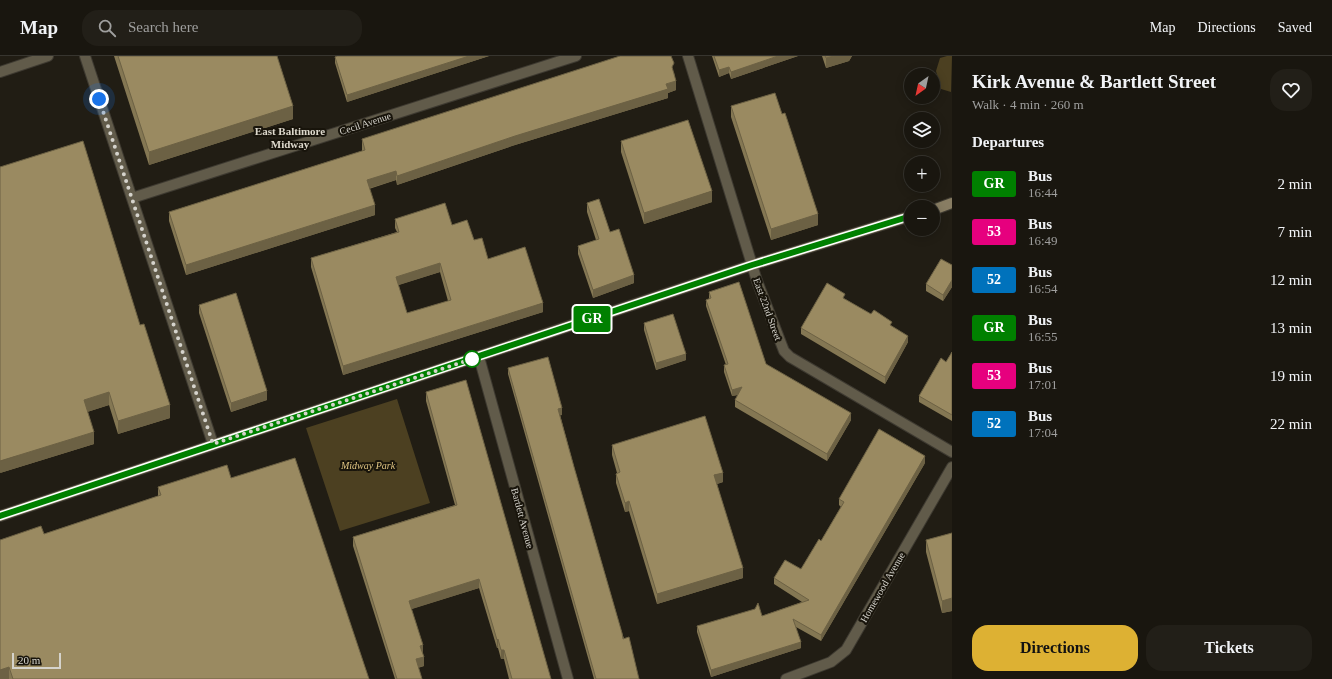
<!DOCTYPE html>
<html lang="en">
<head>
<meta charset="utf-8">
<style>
  :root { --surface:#19160f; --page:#221f18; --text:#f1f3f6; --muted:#9f9f9e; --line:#37352f; --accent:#ddb133 }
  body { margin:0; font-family:"Times New Roman",serif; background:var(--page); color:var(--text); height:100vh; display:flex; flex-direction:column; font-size:15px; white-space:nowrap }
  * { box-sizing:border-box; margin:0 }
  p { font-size:13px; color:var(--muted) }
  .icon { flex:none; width:22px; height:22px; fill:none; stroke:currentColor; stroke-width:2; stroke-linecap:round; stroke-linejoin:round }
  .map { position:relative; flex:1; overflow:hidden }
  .details { display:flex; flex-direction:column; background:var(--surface); width:380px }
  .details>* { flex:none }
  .badge { padding:0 8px; border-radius:3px; font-size:14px; line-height:26px }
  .needle { width:26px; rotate:213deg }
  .fabs { position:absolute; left:904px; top:12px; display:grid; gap:8px }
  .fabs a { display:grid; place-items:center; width:36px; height:36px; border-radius:50%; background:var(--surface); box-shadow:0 2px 10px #0003,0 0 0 1px var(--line); font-size:20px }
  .scale { position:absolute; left:12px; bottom:10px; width:49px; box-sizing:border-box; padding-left:4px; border:2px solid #d5d3cc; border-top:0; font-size:11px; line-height:14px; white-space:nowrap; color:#d5d3cc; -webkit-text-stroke:3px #18140b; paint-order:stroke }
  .you { position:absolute; width:20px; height:20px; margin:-10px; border:3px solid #fff; border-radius:50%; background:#1a73e8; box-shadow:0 0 0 6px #1a73e833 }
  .map>.badge { position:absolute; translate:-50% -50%; box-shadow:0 0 0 2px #fff }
  h2 { padding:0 20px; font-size:15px; line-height:36px }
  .round { display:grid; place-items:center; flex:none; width:42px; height:42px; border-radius:16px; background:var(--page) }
  .headline { display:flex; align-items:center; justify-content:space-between; height:68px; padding:0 20px }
  h1 { font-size:19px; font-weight:800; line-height:30px }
  .button { display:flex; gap:8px; margin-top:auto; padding:8px 20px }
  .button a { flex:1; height:46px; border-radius:16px; background:var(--accent); color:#111; font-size:16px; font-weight:800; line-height:46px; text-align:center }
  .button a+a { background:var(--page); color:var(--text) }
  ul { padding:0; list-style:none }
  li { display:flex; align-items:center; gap:12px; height:48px; padding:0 20px }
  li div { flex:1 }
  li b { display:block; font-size:15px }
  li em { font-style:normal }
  li .badge { min-width:44px; font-weight:700; text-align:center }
  header { display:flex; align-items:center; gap:24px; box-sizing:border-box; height:56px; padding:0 20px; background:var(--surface); border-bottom:1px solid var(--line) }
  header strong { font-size:19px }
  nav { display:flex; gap:22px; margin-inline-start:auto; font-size:14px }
  .search { width:280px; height:36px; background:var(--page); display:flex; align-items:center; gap:10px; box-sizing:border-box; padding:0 14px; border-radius:16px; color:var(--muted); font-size:15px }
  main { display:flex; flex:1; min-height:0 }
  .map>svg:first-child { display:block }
  .green { fill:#4c4021 }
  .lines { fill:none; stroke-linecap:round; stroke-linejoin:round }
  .street-casing { stroke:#3e3a31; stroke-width:12 }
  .secondary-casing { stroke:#3e3a31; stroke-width:12 }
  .street { stroke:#615b4a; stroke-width:10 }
  .secondary { stroke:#887d63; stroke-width:10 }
  .wall { fill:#847753; fill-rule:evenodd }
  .shaded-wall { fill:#6c6144 }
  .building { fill:#9a8a61; stroke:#6c6144; fill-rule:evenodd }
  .line-casing { stroke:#fff; stroke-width:9 }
  .line { stroke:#008000; stroke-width:6 }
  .walk { stroke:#d5d3cc; stroke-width:4; stroke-dasharray:0 7.2 }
  .stop-dot { fill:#fff; stroke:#008000; stroke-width:2 }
  .labels { text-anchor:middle; stroke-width:4; stroke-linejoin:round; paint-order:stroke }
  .street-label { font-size:10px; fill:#d5d3cc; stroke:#18140b }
  .park-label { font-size:10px; font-style:italic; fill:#dfc482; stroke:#18140b }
  .neighbourhood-label { font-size:11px; font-weight:bold; fill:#ded9cd; stroke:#18140b }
</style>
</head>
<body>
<header>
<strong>Map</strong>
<div class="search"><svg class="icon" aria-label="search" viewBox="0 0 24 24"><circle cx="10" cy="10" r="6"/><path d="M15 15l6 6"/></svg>Search here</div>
<nav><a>Map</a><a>Directions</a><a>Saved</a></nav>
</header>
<main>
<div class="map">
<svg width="952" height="623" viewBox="0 0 952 623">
  <rect width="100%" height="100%" fill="#211d14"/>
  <path class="green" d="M947,0H952L951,36L941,33L936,15L940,2Z
    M397,343L430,447L340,475L306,372Z"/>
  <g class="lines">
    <defs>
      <path id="street" d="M85,0L213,388
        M688,0L757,225L784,295L790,301L952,396
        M0,16L48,0
        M132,142L576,0
        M479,301L568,623
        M786,623L831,606L846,594L952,411"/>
      <path id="secondary" d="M933,154L952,147
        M0,460L752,209L911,160"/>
    </defs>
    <use href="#street" class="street-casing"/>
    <use href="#secondary" class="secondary-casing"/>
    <use href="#street" class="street"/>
    <use href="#secondary" class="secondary"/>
  </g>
  <path class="wall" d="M114,0H277L293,63L149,109Z
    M489,0L347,46L335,7V1Z
    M712,0H798L731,23L729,17L719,21Z
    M822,0H852L849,5L826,12Z
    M674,16L676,34L668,37V42L515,89L397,129L396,124L369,133L375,159L186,219L169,165V156L362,95V83Z
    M731,50L818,169L771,184L731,61Z
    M621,85L712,146L644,168L621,96Z
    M587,147L610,176L634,227L593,242L578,198V190L596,184L587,156Z
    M395,163L452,169L474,184L488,203L543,256L343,319L311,211V202L397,176L395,172ZM440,216L448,245L407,257L398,229Z
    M952,209V231L943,245L926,235V228Z
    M709,236L766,308L851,364L827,405L735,351V344L738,339L732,340L724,316V309H726L706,250V244L709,243Z
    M845,243L892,271L908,286L885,328L801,278V272Z
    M199,249L267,344L231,356L199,257Z
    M644,267L686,304L656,314L644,274Z
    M140,269L170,362L118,378L109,349L87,356L94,388L0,417Z
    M952,296V365L919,346V340L946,306Z
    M508,312L562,359H560L574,411L622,577L639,623H594L508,318Z
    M426,336L551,623H509L504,603H501L498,592H497L479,532L411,553L423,598L424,610L418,612L422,623H395L353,490V481L455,449L426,345Z
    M612,389L723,426L717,428L743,522L657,548L629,455L625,456L616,427V418L617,417L612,399Z
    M925,407L821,585L796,571L801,592L711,621L697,576V570L762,560L802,546L774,528V522L801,513L821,485L841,451L839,449V443Z
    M231,422L369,623H0L44,478L158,440V431Z
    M952,477V555L942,557L926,496V484Z"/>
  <path class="shaded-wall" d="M469,0H489L347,46V39Z
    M778,0H798L731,23V16Z
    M834,0H852L849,5L826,12V2Z
    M729,11V17L719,21V14Z
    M676,25V34L668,37V42L515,89L397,129V120Z
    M293,50V63L149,109V96Z
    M396,115V124L367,133V124Z
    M712,135V146L644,168V157Z
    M375,149V159L186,219V209Z
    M818,158V169L771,184V173Z
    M440,207V216L396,230V221Z
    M634,219V227L593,242V234Z
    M952,224V231L943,245V239Z
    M543,247V256L343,319V310Z
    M908,280V286L885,328V321Z
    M686,298V304L656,314V307Z
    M742,331V338L732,340V334Z
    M267,335V344L231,356V347Z
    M109,336V349L84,357V344Z
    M170,349V362L118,378V365Z
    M562,352V359L558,360V353Z
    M851,357V364L827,405V398Z
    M94,376V388L0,417V405Z
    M925,400V407L821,585V579Z
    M723,417V426L714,429V419Z
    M629,445V455L625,456V447Z
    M743,512V522L657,548V538Z
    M479,523V532L409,554V545Z
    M952,542V555L942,557V545Z
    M498,583V592H497V584Z
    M801,586V592L711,621V614Z
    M423,589V598L420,590Z
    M501,594H504V603H501Z
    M424,601V610L416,612V603Z
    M9,611V623H0V614Z"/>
  <path class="building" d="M118,0H277L293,50L149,96Z
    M337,0H469L347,39L335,1Z
    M620,0H671L674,7L672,11L676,25L666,28L668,33L515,80L397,120L396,115L367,124L375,149L186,209L169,156L365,94L362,83Z
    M714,0H778L731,16L729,11L719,14Z
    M825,0H834L826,2Z
    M775,37L782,58L785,57L818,158L771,173L731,50Z
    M688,64L712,135L644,157L621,85Z
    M83,85L140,269L144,268L170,349L118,365L109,336L84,344L94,376L0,405V111Z
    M599,143L610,176L619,173L634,219L593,234L578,190L599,183L587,147Z
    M445,147L452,169L467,164L474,184L482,182L488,203L525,191L543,247L343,310L311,202L399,176L395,163ZM440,207L451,244L407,257L396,221Z
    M941,203L952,209V224L943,239L926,228Z
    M739,226L766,308L851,357L827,398L735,344L742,331L732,334L724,309L728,308L706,244L711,242L709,236Z
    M827,227L845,238L843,242L871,258L874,254L892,266L890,269L908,280L885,321L801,272Z
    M236,237L267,335L231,347L199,249Z
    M673,258L686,298L656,307L644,267Z
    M952,296V359L919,340L941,302L946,306Z
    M548,301L562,352L558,353L574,411L622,577L623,583L629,581L639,623H596L508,312Z
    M466,324L551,623H512L504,594H501L498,583L497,584L479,523L409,545L423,589L420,590L424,601L416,603L422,623H397L353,481L457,449L426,336Z
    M705,360L723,417L714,419L743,512L657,538L629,445L625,447L616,418L620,416L612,389Z
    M879,373L925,400L821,579L793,563L801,586L711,614L697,570L755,553L758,547L762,560L809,544L774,522L785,504L801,513L819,483L821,485L844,446L839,443Z
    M295,402L369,623H13L9,611L0,614V484L41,470L44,478L161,439L158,431L227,409L231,422Z
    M952,477V542L942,545L926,484Z"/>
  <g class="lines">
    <defs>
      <path id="line" d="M0,460L752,209L911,160"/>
    </defs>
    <use href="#line" class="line-casing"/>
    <use href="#line" class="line"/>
    <path class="walk" d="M99,43L213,388L472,303"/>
  </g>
  <circle class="stop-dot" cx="472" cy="303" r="8"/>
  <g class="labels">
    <g class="street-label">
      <text transform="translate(365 67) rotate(-18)" y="4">Cecil Avenue</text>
      <text transform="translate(768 253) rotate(70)" y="4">East 22nd Street</text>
      <text transform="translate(523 462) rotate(75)" y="4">Bartlett Avenue</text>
      <text transform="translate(882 531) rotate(-60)" y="4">Homewood Avenue</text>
    </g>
    <g class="park-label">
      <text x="368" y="413">Midway Park</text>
    </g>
    <g class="neighbourhood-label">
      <text x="290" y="79">East Baltimore<tspan x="290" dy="13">Midway</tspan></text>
    </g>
  </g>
</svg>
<div class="fabs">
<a><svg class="needle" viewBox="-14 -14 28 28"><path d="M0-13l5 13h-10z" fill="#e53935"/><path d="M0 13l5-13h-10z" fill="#9f9f9e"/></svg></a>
<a><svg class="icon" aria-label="layers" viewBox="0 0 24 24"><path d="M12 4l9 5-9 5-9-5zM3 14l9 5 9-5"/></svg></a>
<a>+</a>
<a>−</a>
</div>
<div class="scale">20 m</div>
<div class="you" style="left:99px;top:43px"></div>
<b class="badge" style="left:592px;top:263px;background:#008000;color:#fff">GR</b>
</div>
<section class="details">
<div class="headline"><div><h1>Kirk Avenue &amp; Bartlett Street</h1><p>Walk · 4 min · 260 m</p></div><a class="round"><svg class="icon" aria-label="heart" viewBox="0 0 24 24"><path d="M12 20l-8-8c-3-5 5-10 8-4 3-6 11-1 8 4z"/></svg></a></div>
<h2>Departures</h2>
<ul>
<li><span class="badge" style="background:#008000;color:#fff">GR</span><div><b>Bus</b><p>16:44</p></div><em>2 min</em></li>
<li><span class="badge" style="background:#e6007e;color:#fff">53</span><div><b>Bus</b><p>16:49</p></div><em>7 min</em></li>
<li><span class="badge" style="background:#0072bc;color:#fff">52</span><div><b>Bus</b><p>16:54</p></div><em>12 min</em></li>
<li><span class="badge" style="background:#008000;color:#fff">GR</span><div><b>Bus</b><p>16:55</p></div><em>13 min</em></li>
<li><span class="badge" style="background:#e6007e;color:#fff">53</span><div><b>Bus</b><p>17:01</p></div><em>19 min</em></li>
<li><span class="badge" style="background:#0072bc;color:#fff">52</span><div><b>Bus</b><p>17:04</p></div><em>22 min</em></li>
</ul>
<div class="button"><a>Directions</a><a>Tickets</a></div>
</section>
</main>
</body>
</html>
